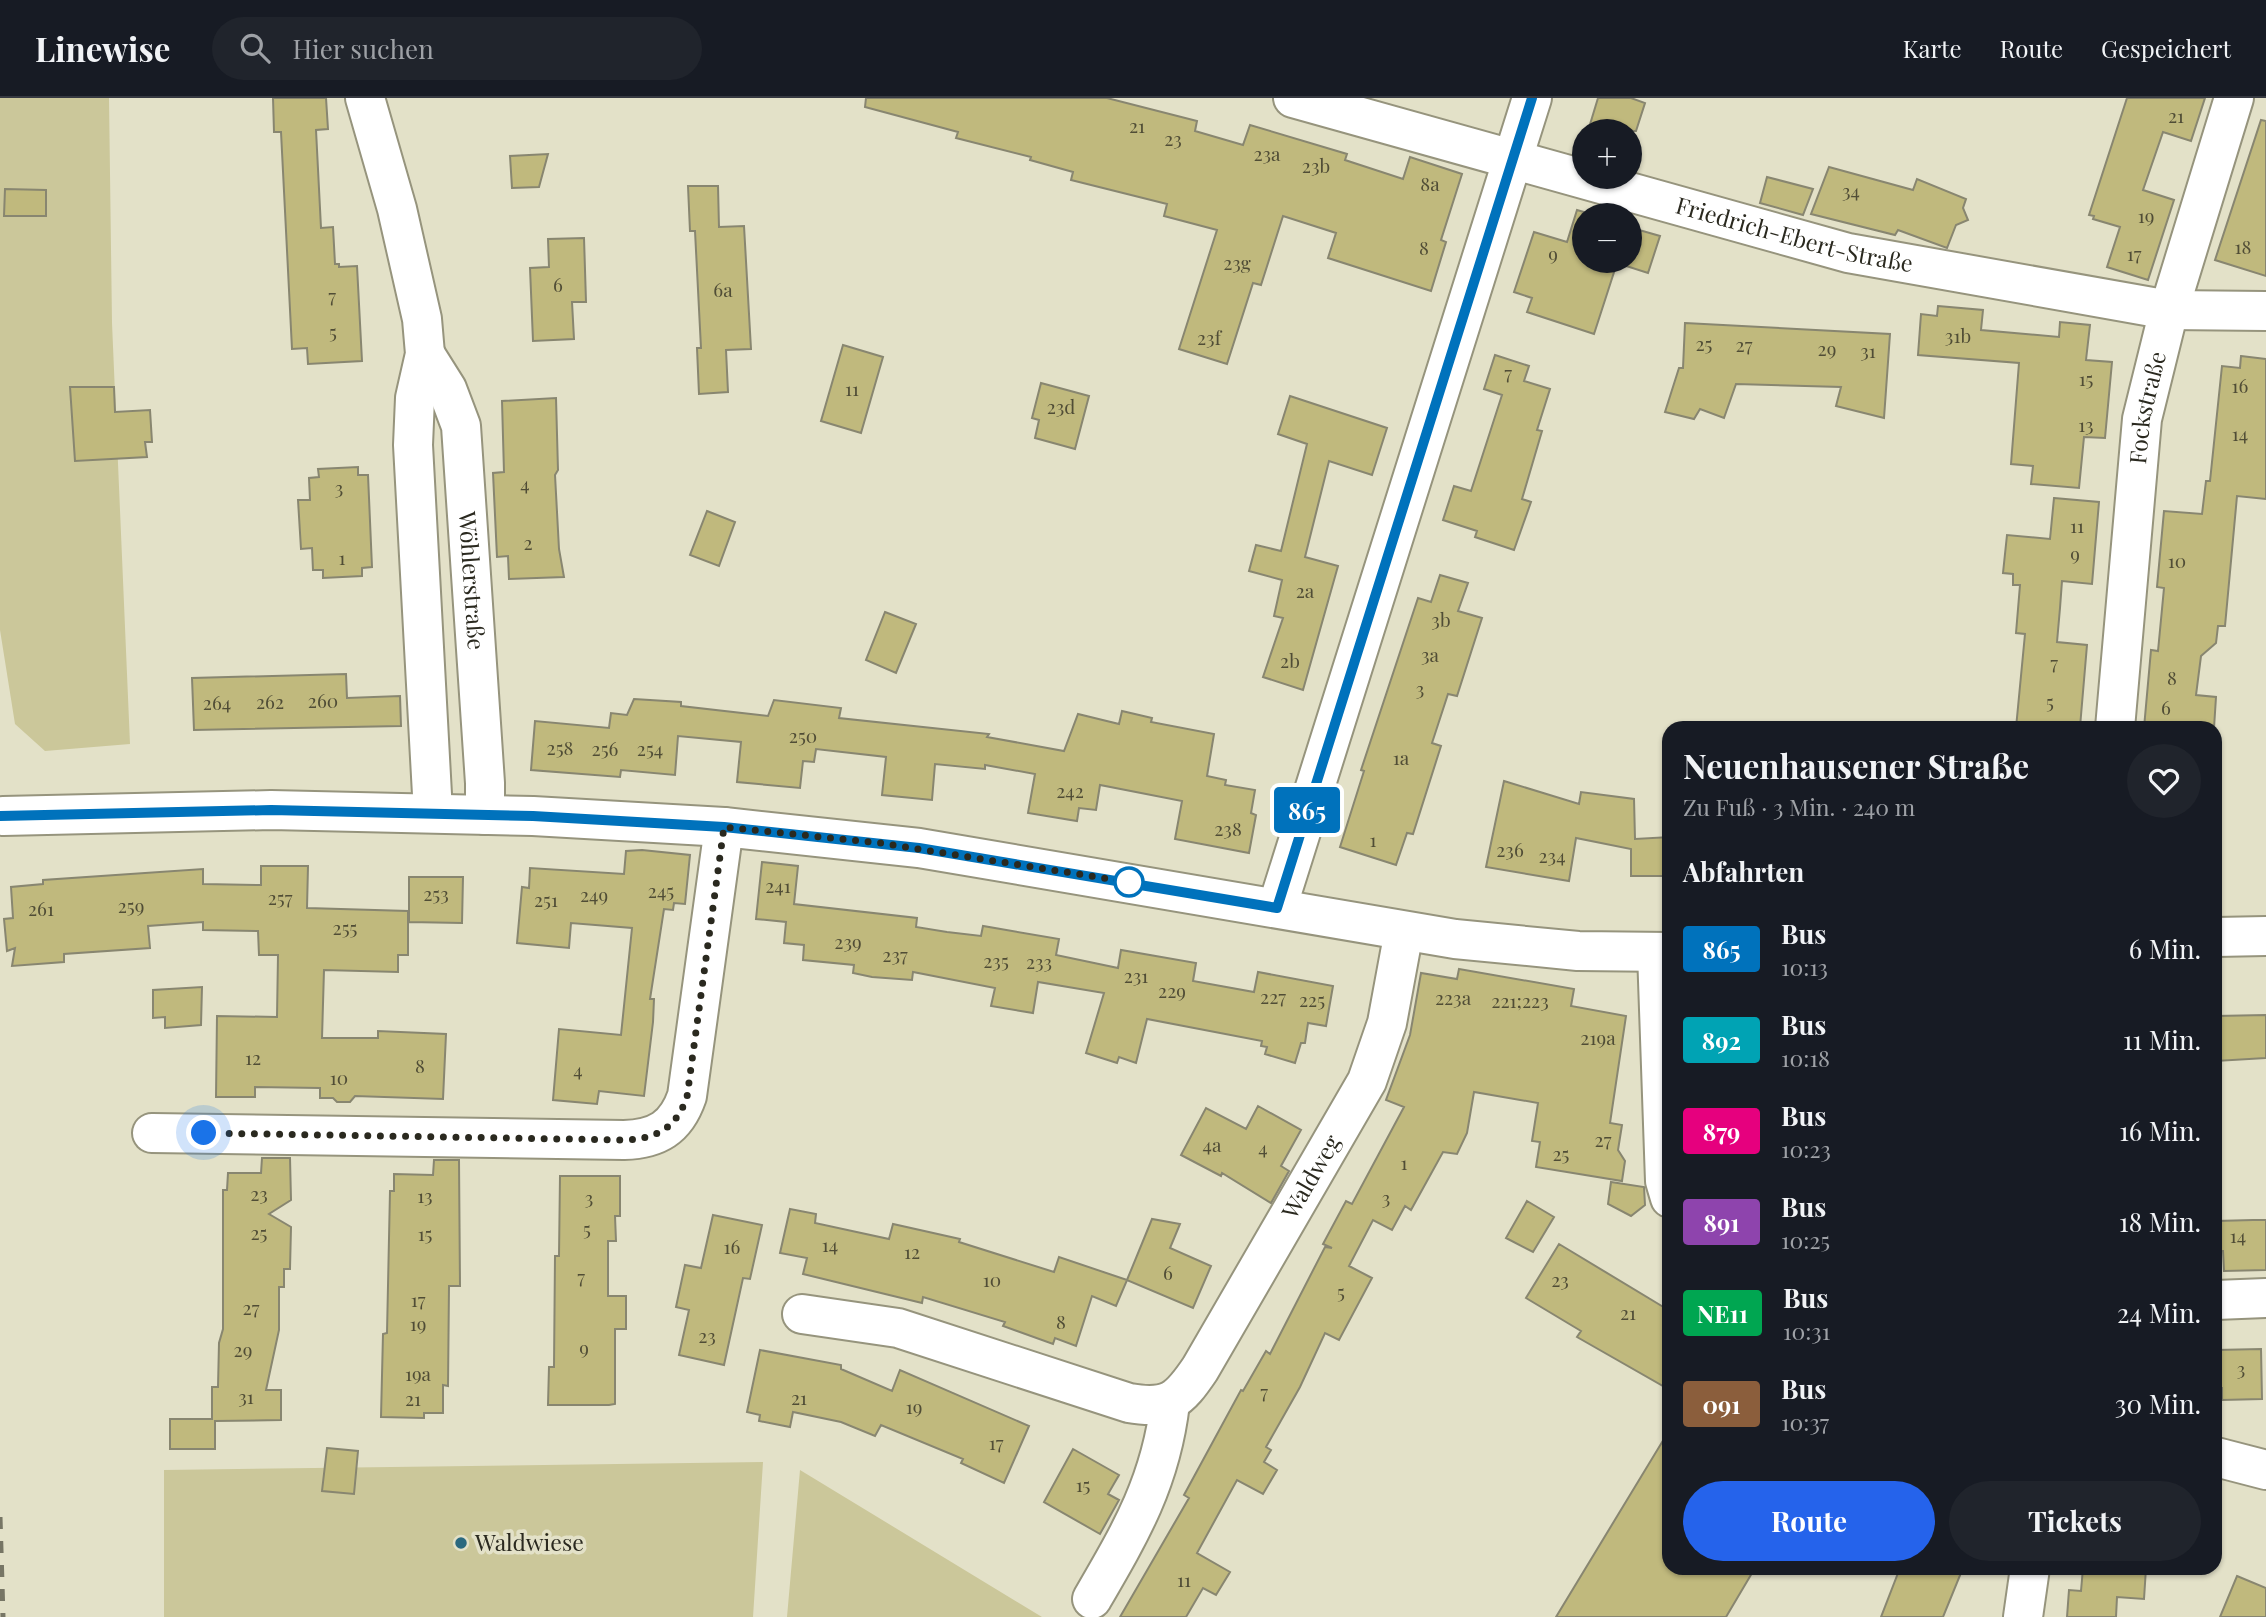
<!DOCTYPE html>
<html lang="de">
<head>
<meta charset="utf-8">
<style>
  :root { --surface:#171b24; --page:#20242c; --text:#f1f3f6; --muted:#9ea1a6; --line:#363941; --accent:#2563eb }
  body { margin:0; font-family:"Playfair Display",serif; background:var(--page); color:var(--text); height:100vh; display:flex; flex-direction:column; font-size:26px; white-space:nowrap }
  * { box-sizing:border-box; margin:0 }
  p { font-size:23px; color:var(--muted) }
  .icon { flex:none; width:38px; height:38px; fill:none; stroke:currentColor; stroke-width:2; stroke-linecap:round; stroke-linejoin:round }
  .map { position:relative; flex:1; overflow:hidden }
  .sheet { position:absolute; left:1662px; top:623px; width:560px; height:854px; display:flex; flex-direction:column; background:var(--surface); border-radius:21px; box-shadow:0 2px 5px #0004 }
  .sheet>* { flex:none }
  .badge { padding:0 14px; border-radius:5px; font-size:24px; line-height:46px }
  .controls { position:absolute; left:1572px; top:21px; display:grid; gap:14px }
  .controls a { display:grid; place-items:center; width:70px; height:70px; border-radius:50%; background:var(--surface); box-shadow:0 2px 5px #0004; font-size:35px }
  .you { position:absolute; width:35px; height:35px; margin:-18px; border:5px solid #fff; border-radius:50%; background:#1a73e8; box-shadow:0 0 0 10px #1a73e833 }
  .map>.badge { position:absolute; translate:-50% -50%; box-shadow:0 0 0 4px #fff }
  h2 { padding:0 21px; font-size:26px; line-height:63px }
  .round { display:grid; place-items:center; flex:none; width:74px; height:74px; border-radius:37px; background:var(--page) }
  .head { display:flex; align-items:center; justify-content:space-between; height:119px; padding:0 21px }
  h1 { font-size:33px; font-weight:700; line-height:52px }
  .action { display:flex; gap:14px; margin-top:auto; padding:14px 21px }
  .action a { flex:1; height:80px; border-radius:42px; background:var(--accent); color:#fff; font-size:28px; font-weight:700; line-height:80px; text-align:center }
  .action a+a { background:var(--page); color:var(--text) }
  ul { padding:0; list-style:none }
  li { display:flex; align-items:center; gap:21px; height:91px; padding:0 21px }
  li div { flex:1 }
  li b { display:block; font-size:26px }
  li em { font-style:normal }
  li .badge { min-width:77px; font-weight:700; text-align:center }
  header { display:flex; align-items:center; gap:42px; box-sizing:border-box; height:98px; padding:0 35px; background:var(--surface); border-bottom:2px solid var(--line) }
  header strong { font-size:33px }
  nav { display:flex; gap:38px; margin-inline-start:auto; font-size:24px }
  .search { width:490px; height:63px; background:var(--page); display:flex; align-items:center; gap:18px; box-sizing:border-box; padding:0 24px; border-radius:38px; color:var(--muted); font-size:26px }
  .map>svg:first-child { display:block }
  .green { fill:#cbc79a }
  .building { fill:#c0b97d; stroke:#888670; stroke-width:2 }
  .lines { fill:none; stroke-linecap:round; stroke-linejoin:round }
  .minor-casing { stroke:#96947d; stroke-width:42 }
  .major-casing { stroke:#96947d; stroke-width:42 }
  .minor { stroke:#fff; stroke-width:38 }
  .major { stroke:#fff; stroke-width:38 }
  .rail { stroke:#777665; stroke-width:5; stroke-dasharray:12 12; stroke-linecap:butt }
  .line-casing { stroke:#fff; stroke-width:16 }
  .line { stroke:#0072bc; stroke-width:10 }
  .walk { stroke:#2a291f; stroke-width:7; stroke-dasharray:0 12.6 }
  .stop-dot { fill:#fff; stroke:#0072bc; stroke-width:3.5 }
  .poi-dot { fill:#2b697f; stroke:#e3e1c8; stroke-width:2.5 }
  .labels { text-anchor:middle; stroke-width:7; stroke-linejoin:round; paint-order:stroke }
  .number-label { font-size:19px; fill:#504d36 }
  .street-label { font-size:23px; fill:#2a291f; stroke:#e3e1c8 }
  .poi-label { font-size:23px; fill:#2a291f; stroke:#e3e1c8; text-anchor:start }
</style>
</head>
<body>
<header>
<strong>Linewise</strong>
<div class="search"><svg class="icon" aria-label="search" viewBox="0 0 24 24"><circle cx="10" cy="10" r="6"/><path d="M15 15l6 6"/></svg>Hier suchen</div>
<nav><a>Karte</a><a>Route</a><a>Gespeichert</a></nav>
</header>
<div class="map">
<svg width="2266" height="1519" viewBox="0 0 2266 1519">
  <rect width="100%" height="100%" fill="#e3e1c8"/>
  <path class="green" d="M0,0H109L112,225L130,646L45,653L15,626L0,532Z
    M763,1364L753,1519H164V1372Z
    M800,1372L1042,1519H787Z"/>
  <path class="building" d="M273,0H326L328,31L316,32L321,130L333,129L335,166H339V169L357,168L362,263L308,266L307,250L292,251L281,34H274Z
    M866,0H1107L1197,23L1195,33L1243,47L1250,27L1347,56L1345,62L1403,81L1410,59L1462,76L1441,142L1446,144L1431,193L1328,160L1336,135L1283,118L1261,187L1253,185L1227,266L1179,251L1217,132L1164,118L1167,106L1071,82L1073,74L1030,62L1031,59L956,40L958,34L865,9Z
    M1598,0H1631L1645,5L1636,33H1588Z
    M2127,0H2205L2191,43L2163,34L2143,92L2174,102L2148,182L2107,169L2120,129L2093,121L2094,118L2089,117Z
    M2261,22L2266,23V178L2215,162Z
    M548,56L539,89L512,90L510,58Z
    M1829,69L1913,92L1917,81L1966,101L1963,110L1968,122L1956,127L1947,150L1898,132L1895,137L1811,116Z
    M1767,79L1813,91L1803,117L1760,105Z
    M688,88H718L719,129L744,128L751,251L726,252L728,294L699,296L697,250H701L695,133H690Z
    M5,91L46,92V118H4Z
    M1577,112L1594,117H1584V163H1629V129L1660,138L1648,175L1617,165L1594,236L1527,214L1532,200L1514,194L1534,134L1567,144Z
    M584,140L586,204H572L574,241L533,243L530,170L549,169L548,141Z
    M1938,208L1983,212L1981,232L2059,239L2060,224L2090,227L2086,262L2112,264L2105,340L2084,339L2079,390L2031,386L2033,368L2011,366L2019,265L1918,257L1921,216L1937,218Z
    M1685,225L1890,236L1884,320L1836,308L1841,289L1736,286L1724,320L1700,311L1694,321L1665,314L1679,270H1683Z
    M843,247L883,259L861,335L821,323Z
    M1495,257L1529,268L1524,283L1550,291L1537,332L1542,333L1522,401L1531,404L1514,452L1475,439L1477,433L1443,422L1454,388L1471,393L1502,297L1484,291Z
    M2241,258L2266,261V401L2237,398L2225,528H2218L2216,545L2201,558L2196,597L2216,599L2214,630H2144L2151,552L2158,553L2164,490L2157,489L2164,413L2202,416L2206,383H2210L2222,268L2240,270Z
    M1041,285L1089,298L1075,351L1035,340L1039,322L1032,320Z
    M70,289H114L115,314L150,312L152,344H145L147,359L75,363Z
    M1290,298L1387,330L1372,377L1329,363L1305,459L1338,468L1303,592L1263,579L1283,520L1274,518L1282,482L1249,473L1256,447L1281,453L1307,346L1278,336Z
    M556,300L558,372L555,377L559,451L564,479L509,481L508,458L497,459L493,375L504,374L502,303Z
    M358,369V377H368L372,469L362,470V478L323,480V472H313L312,450L301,451L298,402H310L309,380L319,379L318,371Z
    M2054,400L2099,404L2092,486L2062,483L2060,510L2057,544L2087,547L2080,629L2049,626V630H2016L2025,536L2016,535L2020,487H2013V476L2003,475L2007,437L2050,441Z
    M707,413L735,424L719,468L690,457Z
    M1440,477L1468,485L1458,513L1482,520L1457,598L1448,596L1432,645L1441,648L1413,736L1407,735L1396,767L1340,749L1364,673L1361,672L1418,500L1431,504Z
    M885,514L916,526L896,575L866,562Z
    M346,576L347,600L400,598L401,628L194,632L192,580Z
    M634,601L681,604V608L768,618L774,602L841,610L839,620L989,636L987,639L1064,653L1078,616L1119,626L1122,613L1152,620L1151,624L1214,636L1207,678L1226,682L1225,687L1255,692L1251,715L1256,717L1249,755L1175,741L1182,703L1100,687L1096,712L1079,710L1077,723L1028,715L1035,676L985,667V671L935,666L932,702L882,697L886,659L816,651L814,664L803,663L800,690L737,684L741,644L678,638L675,677L621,672L620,679L531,672L535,623L609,630L611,615L627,617Z
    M1504,683L1579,706L1581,694L1634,701L1635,741L1670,739V778H1631V751L1576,740L1569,783L1486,769Z
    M642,752L690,757L685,806L674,805L673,812L664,811L650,901H654L653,924L644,998L599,993L597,1006L553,1002L559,931L621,937L632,830L571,825L569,850L517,845L522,789L529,790L530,770L624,776L626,753Z
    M762,764L798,768L794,806L917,820L916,829L947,834L981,838L983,828L1059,841L1056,857L1118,870L1121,852L1196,865L1193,883L1254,894L1258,874L1333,888L1326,928L1308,925L1305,945H1301L1295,965L1265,956L1267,949L1261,948L1262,943L1147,921L1136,965L1119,959L1117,965L1086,955L1104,895L1038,884L1033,915L991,908L995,890L913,874L912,882L872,879L853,875L854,867L803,862L804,847L784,845L786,824L756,821Z
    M261,768H308L307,810L408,813V857H398V874L324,872L322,940H378V933L446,936L443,1001L355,998L350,1004H337L333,1000H320V990L255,989V999H216L217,918L277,919L278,857H259L258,833L203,832V824L148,828L150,850L64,856V864L12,868L15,850L7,853L4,821L13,820L11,789L43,786V782L203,771V786L261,787Z
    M409,779H463L462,825L409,824Z
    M1459,871L1574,891L1571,908L1626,918L1610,1025L1622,1027L1618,1052L1625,1063L1622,1083L1536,1069L1540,1044L1532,1043L1538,1005L1474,994L1467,1035L1457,1056L1443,1054L1411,1112L1405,1108L1392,1132L1373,1122L1349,1168L1372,1180L1339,1242L1325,1235L1300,1289L1266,1349L1271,1352L1264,1364L1277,1372L1263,1396L1237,1382L1197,1455L1230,1474L1216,1497L1203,1490L1186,1519H1120L1189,1400L1184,1397L1241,1292L1243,1293L1266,1253L1270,1256L1325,1149L1332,1150L1323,1146L1346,1103L1352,1106L1404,1009L1386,1002L1410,937L1421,875L1457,881Z
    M202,889L201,927L165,930V919L153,920V892Z
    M2266,917V960L2216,963V918Z
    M1258,1008L1301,1032L1281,1068L1289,1073L1271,1105L1222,1075L1221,1078L1181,1057L1206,1010L1246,1031Z
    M262,1060H290L291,1102L269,1116L291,1129L290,1171H284V1189H279V1232L266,1292H281V1322L215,1323V1351H170V1321H212V1289H218L219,1245L223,1231V1092H227L228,1075H261Z
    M434,1062H459L460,1188H449L448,1288L443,1287V1315H424V1320L381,1319L383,1236L387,1235L390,1093H394V1076L433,1077Z
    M560,1078H620V1118H615L616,1143H608V1198H626V1231H615V1306L609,1307H548L549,1269H554L555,1158H559Z
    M1611,1084L1644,1089L1645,1107L1631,1118L1608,1106Z
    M1527,1103L1554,1119L1533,1154L1506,1140Z
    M790,1111L816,1116L815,1125L889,1141L893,1126L960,1141L959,1144L1054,1174L1059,1159L1127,1182L1152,1121L1180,1126L1170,1150L1211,1168L1193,1210L1127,1182L1116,1208L1092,1198L1076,1248L1055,1240L1053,1246L1003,1228L1005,1224L923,1199L922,1205L803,1176L807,1160L780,1155Z
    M713,1117L762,1127L750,1181L743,1180L724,1267L679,1257L689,1212L676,1209L685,1167L701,1170Z
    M2253,1122H2266V1172L2224,1173L2223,1153H2216V1123Z
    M1559,1146L1670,1213V1292L1577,1239L1581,1233L1526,1200Z
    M2261,1251L2262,1301L2222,1302V1290H2216V1252Z
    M760,1252L841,1267V1271L892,1293L900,1272L1029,1328L1004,1385L961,1365L963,1361L881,1327L875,1338L841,1324L793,1314L790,1329L759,1323L760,1317L747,1314Z
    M1670,1331V1470H1755L1726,1519H1556Z
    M327,1350L358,1353L354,1396L322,1393Z
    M1073,1351L1119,1377L1108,1396L1119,1402L1100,1436L1044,1404Z
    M1900,1470H1963L1943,1519H1881Z
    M2083,1470H2146L2144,1501L2117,1499L2116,1519H2067L2069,1492L2081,1493Z
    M2237,1478L2266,1490V1519H2220Z"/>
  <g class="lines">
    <defs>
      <g id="minor">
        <path d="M365,0L397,111L422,221L425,256L415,300L413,347L433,715"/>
        <path id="s1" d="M1293,0L1848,155L2169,212L2266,213"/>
        <path id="s2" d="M425,256L447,291L461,328L485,685V717"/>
        <path id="s3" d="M2115,630L2142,321L2169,212L2234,0"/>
        <path d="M1277,810L1532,0"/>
        <path d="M1657,854L1665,1083L1670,1100"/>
        <path d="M152,1035L624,1042C657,1041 676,1030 687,998L724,729"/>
        <path d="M2216,1202L2266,1200"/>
        <path id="s4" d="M802,1216L898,1230L1129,1305C1169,1312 1179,1302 1200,1271L1367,983L1387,925L1404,833"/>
        <path d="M2216,1359L2266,1372"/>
        <path d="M1092,1501C1131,1434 1161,1383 1170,1305"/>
        <path d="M2023,1519L2030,1470"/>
      </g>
      <path id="major" d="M3,718L271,712L533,718L724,729L919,750L1455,841L1578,853L1670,854
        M2216,839L2266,838"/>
    </defs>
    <use href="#minor" class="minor-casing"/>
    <use href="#major" class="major-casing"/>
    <use href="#minor" class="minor"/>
    <use href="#major" class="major"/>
    <path class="rail" d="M0,1419L3,1519"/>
  </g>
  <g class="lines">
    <defs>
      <path id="line" d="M0,718L271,712L533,718L724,729L919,750L1277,810L1532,0"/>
    </defs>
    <use href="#line" class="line-casing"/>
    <use href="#line" class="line"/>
    <path class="walk" d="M204,1035L624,1042C657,1041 676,1030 687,999L724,729L880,745L1129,784"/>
  </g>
  <circle class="stop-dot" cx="1129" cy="784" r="14"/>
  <circle class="poi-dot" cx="461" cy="1445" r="7"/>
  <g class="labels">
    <g class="number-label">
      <text x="2176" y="25">21</text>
      <text x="1137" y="35">21</text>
      <text x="1173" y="48">23</text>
      <text x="1267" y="63">23a</text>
      <text x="1316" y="75">23b</text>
      <text x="1430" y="93">8a</text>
      <text x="1851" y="100">34</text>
      <text x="2146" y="125">19</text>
      <text x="2243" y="156">18</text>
      <text x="1424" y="157">8</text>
      <text x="1553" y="163">9</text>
      <text x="2134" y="163">17</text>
      <text x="1237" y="172">23g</text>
      <text x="558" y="194">6</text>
      <text x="723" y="199">6a</text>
      <text x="332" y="205">7</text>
      <text x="333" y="241">5</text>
      <text x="1958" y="245">31b</text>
      <text x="1209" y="247">23f</text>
      <text x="1704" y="253">25</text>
      <text x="1744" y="254">27</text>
      <text x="1827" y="258">29</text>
      <text x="1868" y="260">31</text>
      <text x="1508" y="282">7</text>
      <text x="2086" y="288">15</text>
      <text x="2240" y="295">16</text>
      <text x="852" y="298">11</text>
      <text x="1061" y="316">23d</text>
      <text x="2086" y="334">13</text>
      <text x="2240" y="343">14</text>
      <text x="525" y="393">4</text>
      <text x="339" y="397">3</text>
      <text x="2077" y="435">11</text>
      <text x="528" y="452">2</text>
      <text x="2075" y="463">9</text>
      <text x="342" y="467">1</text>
      <text x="2177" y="470">10</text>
      <text x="1305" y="500">2a</text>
      <text x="1441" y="529">3b</text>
      <text x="1430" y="564">3a</text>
      <text x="1290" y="570">2b</text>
      <text x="2054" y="572">7</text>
      <text x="2172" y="587">8</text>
      <text x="1420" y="598">3</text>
      <text x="323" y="610">260</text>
      <text x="270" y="611">262</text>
      <text x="2050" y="611">5</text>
      <text x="217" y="612">264</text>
      <text x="2166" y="617">6</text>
      <text x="803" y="645">250</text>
      <text x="560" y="657">258</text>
      <text x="605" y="658">256</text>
      <text x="650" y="658">254</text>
      <text x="1401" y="667">1a</text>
      <text x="1070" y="700">242</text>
      <text x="1228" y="738">238</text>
      <text x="1373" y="749">1</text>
      <text x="1510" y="759">236</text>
      <text x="1552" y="765">234</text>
      <text x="778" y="795">241</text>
      <text x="661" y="800">245</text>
      <text x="436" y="803">253</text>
      <text x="594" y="804">249</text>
      <text x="280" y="807">257</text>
      <text x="546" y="809">251</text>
      <text x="131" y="815">259</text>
      <text x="41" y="818">261</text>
      <text x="345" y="837">255</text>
      <text x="848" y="851">239</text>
      <text x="895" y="864">237</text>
      <text x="996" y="870">235</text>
      <text x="1039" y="871">233</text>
      <text x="1136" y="885">231</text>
      <text x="1172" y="900">229</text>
      <text x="1273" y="906">227</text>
      <text x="1453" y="907">223a</text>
      <text x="1312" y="909">225</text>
      <text x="1520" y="910">221;223</text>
      <text x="1598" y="947">219a</text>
      <text x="253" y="967">12</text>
      <text x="420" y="975">8</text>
      <text x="578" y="979">4</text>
      <text x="339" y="987">10</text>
      <text x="1603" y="1049">27</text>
      <text x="1212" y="1054">4a</text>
      <text x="1263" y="1057">4</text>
      <text x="1561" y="1063">25</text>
      <text x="1404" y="1072">1</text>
      <text x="259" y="1103">23</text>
      <text x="425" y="1105">13</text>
      <text x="589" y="1107">3</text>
      <text x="1386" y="1107">3</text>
      <text x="587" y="1138">5</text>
      <text x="259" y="1142">25</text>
      <text x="425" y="1143">15</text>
      <text x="2238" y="1145">14</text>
      <text x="830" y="1154">14</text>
      <text x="732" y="1156">16</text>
      <text x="912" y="1161">12</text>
      <text x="1168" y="1182">6</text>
      <text x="581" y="1186">7</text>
      <text x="992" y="1189">10</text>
      <text x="1560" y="1189">23</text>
      <text x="1341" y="1201">5</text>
      <text x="418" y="1209">17</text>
      <text x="251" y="1217">27</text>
      <text x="1628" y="1222">21</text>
      <text x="1061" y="1231">8</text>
      <text x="418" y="1233">19</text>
      <text x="707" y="1245">23</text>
      <text x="584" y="1257">9</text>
      <text x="243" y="1259">29</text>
      <text x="2241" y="1278">3</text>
      <text x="418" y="1283">19a</text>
      <text x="1264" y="1301">7</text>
      <text x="246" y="1306">31</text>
      <text x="799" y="1307">21</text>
      <text x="413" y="1308">21</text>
      <text x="914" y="1316">19</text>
      <text x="996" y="1352">17</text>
      <text x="1083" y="1394">15</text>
      <text x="1184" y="1489">11</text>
    </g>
    <g class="street-label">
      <text dy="8" stroke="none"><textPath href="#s1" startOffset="520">Friedrich-Ebert-Straße</textPath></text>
      <text dy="8" stroke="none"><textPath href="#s3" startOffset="322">Fockstraße</textPath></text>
      <text dy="8" stroke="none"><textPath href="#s2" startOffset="236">Wöhlerstraße</textPath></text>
      <text dy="8" stroke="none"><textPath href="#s4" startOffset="648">Waldweg</textPath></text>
    </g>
    <g class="poi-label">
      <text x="475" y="1453">Waldwiese</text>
    </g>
  </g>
</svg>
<div class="controls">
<a>+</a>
<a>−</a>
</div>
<div class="you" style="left:204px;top:1035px"></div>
<b class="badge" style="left:1307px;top:712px;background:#0072bc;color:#fff">865</b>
<section class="sheet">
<div class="head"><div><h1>Neuenhausener Straße</h1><p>Zu Fuß · 3 Min. · 240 m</p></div><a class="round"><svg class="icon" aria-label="heart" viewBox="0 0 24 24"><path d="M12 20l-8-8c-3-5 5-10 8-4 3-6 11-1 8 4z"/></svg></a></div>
<h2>Abfahrten</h2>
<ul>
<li><span class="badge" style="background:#0072bc;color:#fff">865</span><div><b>Bus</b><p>10:13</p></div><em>6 Min.</em></li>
<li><span class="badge" style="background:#00a3b4;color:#fff">892</span><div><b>Bus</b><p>10:18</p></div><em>11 Min.</em></li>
<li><span class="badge" style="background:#e6007e;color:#fff">879</span><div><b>Bus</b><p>10:23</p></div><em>16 Min.</em></li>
<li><span class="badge" style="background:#8e44ad;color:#fff">891</span><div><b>Bus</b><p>10:25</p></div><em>18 Min.</em></li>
<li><span class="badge" style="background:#00a651;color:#fff">NE11</span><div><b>Bus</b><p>10:31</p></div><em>24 Min.</em></li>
<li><span class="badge" style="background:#8b5e3c;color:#fff">091</span><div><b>Bus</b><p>10:37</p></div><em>30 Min.</em></li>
</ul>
<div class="action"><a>Route</a><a>Tickets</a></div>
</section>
</div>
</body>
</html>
